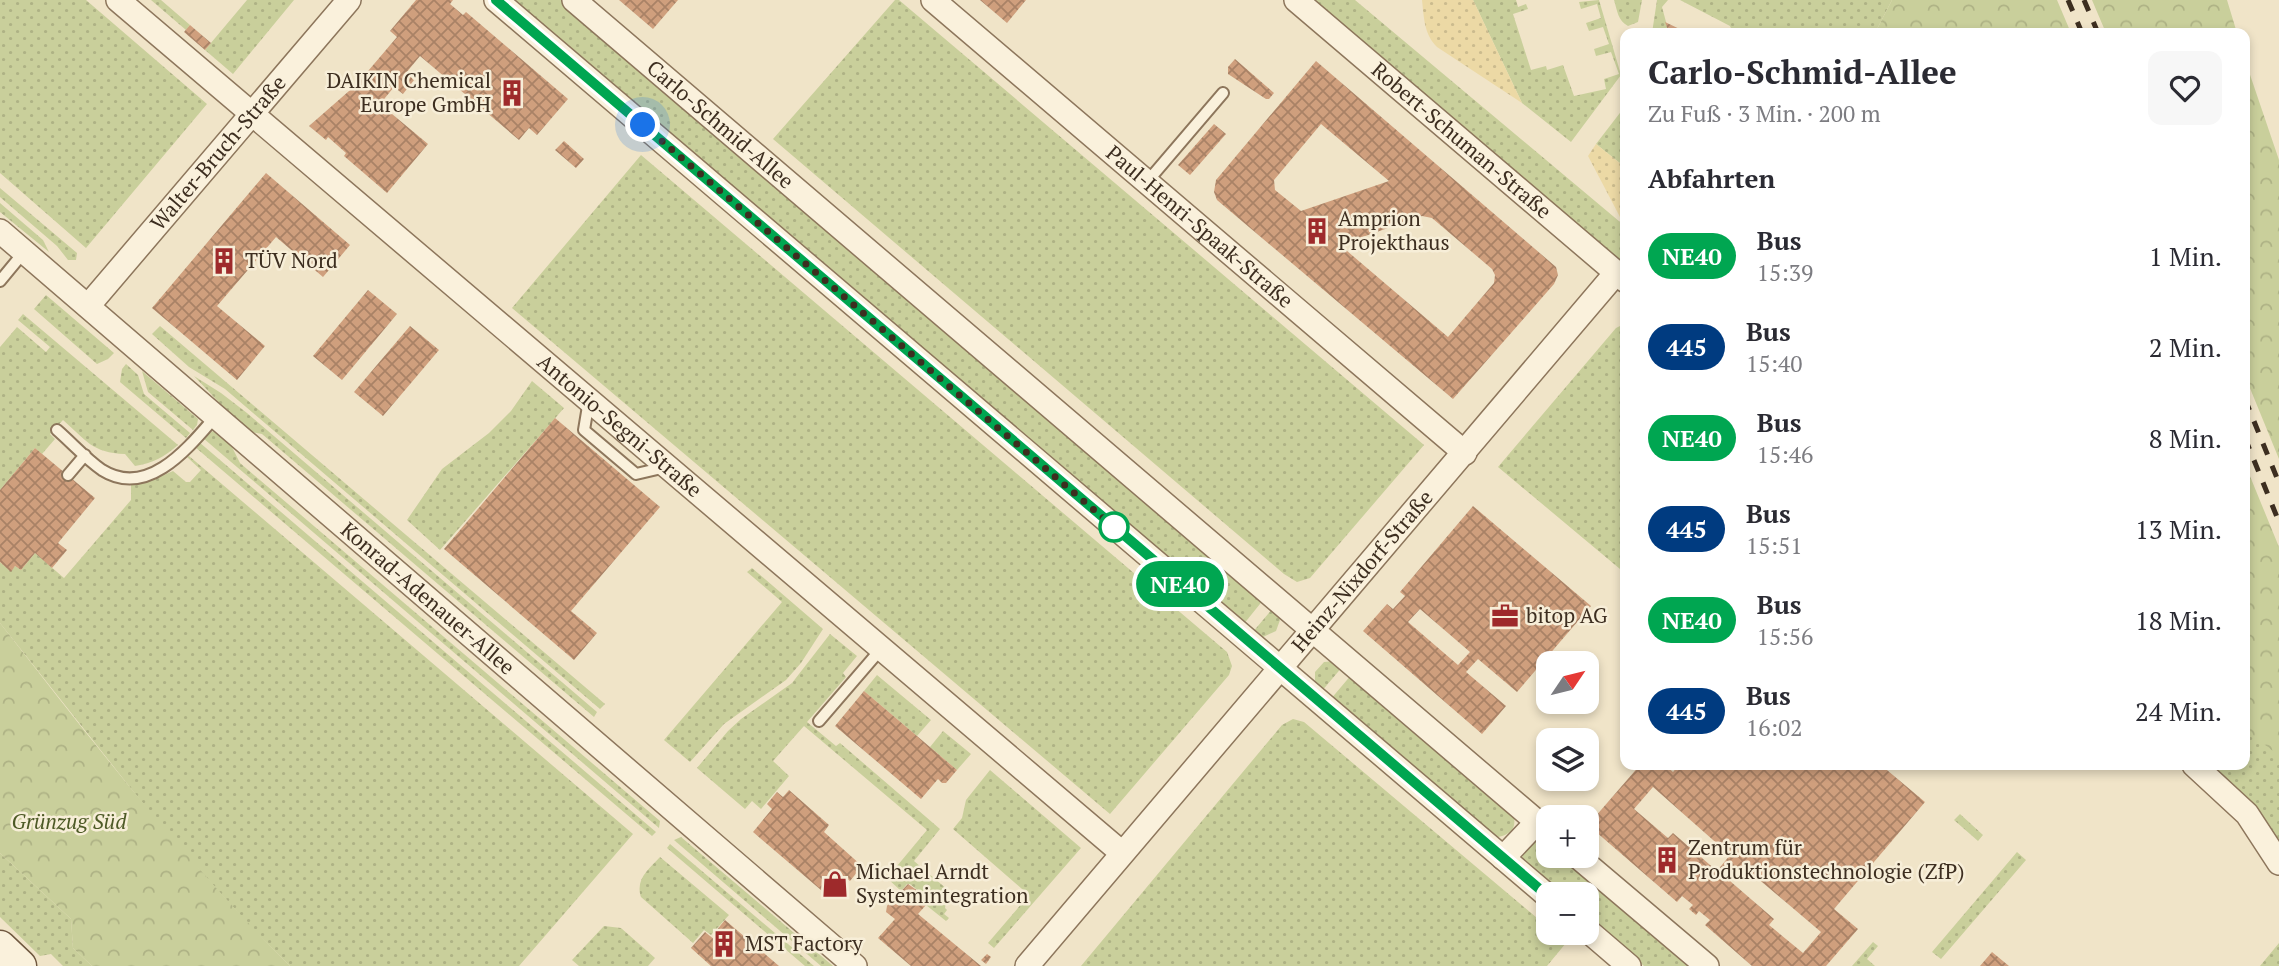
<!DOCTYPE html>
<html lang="de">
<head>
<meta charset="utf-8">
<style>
  :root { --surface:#fff; --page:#f7f7f7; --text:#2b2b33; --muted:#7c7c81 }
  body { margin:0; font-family:"PT Serif",serif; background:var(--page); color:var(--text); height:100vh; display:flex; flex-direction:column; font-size:26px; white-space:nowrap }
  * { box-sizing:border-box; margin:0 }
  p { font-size:23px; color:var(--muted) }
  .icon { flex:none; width:38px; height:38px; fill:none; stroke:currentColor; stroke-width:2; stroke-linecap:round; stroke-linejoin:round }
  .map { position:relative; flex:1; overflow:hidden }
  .sheet { position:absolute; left:1620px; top:28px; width:630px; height:742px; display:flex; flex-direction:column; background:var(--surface); border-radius:14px; box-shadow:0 4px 10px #0003 }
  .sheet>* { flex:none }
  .badge { padding:0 14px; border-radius:23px; font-size:24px; line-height:46px }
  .needle { width:46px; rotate:55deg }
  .controls { position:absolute; left:1536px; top:651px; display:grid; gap:14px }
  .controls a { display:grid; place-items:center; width:63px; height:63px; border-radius:14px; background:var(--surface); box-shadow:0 4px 10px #0003; font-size:35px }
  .you { position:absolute; width:35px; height:35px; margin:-18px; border:5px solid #fff; border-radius:50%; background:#1a73e8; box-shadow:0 0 0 10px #1a73e833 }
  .map>.badge { position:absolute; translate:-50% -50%; box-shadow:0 0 0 4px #fff }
  h2 { padding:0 28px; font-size:26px; line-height:63px }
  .round { display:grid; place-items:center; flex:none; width:74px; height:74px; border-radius:14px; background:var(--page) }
  .headline { display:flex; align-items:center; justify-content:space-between; height:119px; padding:0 28px }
  h1 { font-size:33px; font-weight:700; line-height:52px }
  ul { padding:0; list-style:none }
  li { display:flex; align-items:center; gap:21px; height:91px; padding:0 28px }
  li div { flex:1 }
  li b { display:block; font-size:26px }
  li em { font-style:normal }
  li .badge { min-width:77px; font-weight:700; text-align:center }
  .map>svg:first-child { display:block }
  .grass { fill:url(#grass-dots) }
  .forest { fill:url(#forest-crowns) }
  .sand { fill:url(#sand-dots) }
  .building { fill:url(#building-cross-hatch); fill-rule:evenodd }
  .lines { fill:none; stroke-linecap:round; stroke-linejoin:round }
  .lane-casing { stroke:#8d765c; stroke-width:14 }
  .street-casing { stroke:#8d765c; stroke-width:26 }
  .secondary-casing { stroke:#6f573f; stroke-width:35 }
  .lane { stroke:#faf1dc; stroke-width:10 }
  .street { stroke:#faf1dc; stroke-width:23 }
  .secondary { stroke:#faf1dc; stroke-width:32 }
  .rail { stroke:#3d2e20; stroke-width:5; stroke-dasharray:12 12; stroke-linecap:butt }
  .line-casing { stroke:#fff; stroke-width:16 }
  .line { stroke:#00a651; stroke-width:10 }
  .walk { stroke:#3d2e20; stroke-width:7; stroke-dasharray:0 12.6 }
  .stop-dot { fill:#fff; stroke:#00a651; stroke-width:3.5 }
  .labels { text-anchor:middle; stroke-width:5; stroke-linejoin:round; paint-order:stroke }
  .poi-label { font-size:21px; fill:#3d2e20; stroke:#f7eed8; text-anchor:start }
  .street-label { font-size:21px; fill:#3d2e20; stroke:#f7eed8 }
  .park-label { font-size:21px; font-style:italic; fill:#4d5a26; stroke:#f7eed8 }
</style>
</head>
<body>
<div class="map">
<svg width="2279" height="966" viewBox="0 0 2279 966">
  <defs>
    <pattern id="grass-dots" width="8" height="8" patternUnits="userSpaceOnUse" patternTransform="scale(1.75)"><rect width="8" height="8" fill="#c9cf9b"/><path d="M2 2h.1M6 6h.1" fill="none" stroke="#aeb285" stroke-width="1.8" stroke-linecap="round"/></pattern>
    <pattern id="forest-crowns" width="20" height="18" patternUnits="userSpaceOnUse" patternTransform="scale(1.75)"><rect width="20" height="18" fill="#c9cf9b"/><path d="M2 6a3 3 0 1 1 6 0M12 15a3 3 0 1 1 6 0" fill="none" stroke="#aeb285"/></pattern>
    <pattern id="sand-dots" width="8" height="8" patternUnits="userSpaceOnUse" patternTransform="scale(1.75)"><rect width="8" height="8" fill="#ecd9a5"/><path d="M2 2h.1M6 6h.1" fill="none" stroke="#cbbb8e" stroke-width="1.8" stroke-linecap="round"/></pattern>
    <pattern id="building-cross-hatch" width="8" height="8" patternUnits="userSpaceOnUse" patternTransform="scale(1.75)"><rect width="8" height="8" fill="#cf9f7d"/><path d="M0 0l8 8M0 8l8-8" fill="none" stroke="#a98266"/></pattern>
  </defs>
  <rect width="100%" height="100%" fill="#f0e4c8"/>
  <path class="grass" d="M0,0H86L207,104L86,248L0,173Z
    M151,0H161L190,25L186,30Z
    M247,0H294L233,74L205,50Z
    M510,0H561L1264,599L1243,625Z
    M895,0H899L1424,445L1310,578L1297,582L1284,574L773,139Z
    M1309,0H1355L1626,227V270Z
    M1473,0H1516L1518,7L1526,4L1528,9L1513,14L1531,70L1546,66L1547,70L1563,65L1574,96L1606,89L1604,79L1619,74L1611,52L1596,56L1594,49L1609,44L1603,27L1589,31L1586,23L1601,18L1597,4L1581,9L1579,2L1599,0L1621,75L1571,142L1522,103Z
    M1614,0H1642L1638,22L1628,26C1618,21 1617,10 1614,0Z
    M1657,0H1668L1662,7L1669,33H1652Z
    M1680,0H1892L1875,33H1733L1730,26Z
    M1626,105V168L1596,144Z
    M641,155L1227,652L1232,666L1229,675L1110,814L512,308Z
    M0,188L77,253L76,260H68L57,246L0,197Z
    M0,203L43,240L49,252L0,212Z
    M46,295L114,353L108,359L97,364L34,309Z
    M23,314L178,445C164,457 153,463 135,466L125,454C92,453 86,440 63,420L50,434L55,439L42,454L35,448L0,490V347L17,327L46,352L50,347L18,320Z
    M1626,323V574L1498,467L1616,328Z
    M160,326L605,704L600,709L225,389L189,367L152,334Z
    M126,364L138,375L144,394L190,433L186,438L120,382L122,369Z
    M142,371L198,419L197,425L193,430L148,392Z
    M194,376L221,393L247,413L597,712L594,717L262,434L246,431Z
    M532,381L564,408L440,550L407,520L442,469L489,433L511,411Z
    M213,431L231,445L240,463L660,821L659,828L203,438Z
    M199,442L656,832L652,836L195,447Z
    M189,456L633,834L519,966H290L250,926L167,834L0,623V562L11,571L15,566L21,570L35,553L64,578L131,500V485L148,482L173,471L186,482H190L201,470L187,457Z
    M752,568L823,629L801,663L786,680L724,724L690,762L664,740L782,602L747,572Z
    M1274,607L1280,620L1276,631L1263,637L1252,633Z
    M830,634L857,656L843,673L846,677L807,722L836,746L840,743L940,829L914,861L948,890L945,908L947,910L944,914L949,918L946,921L926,905L927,898L910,884H907L901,891L887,878L927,830L804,726L773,761L789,776L761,809L752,801L745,809L697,768L728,731L741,719L792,683Z
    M1335,661L1343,666L1321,692L1315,685V672L1324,662Z
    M1352,674L1511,808C1519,827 1513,835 1493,838L1330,700Z
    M877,675L931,720L917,736L864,691Z
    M1293,719L1304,722L1549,928V933H1554L1566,943L1547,966H1081L1282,725Z
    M2245,722L2279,750V843L2206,765H2245Z
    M943,731L971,754L957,770L930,747Z
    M990,770L1081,848L994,948L988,943L1029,895L953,829L962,818L966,800Z
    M1960,814L1983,835L1978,841L1954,820Z
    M681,837L833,966H821L674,840Z
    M1539,838L1549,841V856H1566L1695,966H1644L1587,918V894H1559L1523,861L1522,853L1532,840Z
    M670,844L814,966H805L667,848Z
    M2017,852L2026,860L1941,959L1932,952Z
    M0,853L71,919L73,948L92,966H63L51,954L40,956L0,917Z
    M660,857L729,915L711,935L704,930L693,943L641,897C635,879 649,869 660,857Z
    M604,926L621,928L655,958L648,966H579L572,960Z
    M1873,942L1878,946L1867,959L1875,966H1852Z
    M2279,943V966H2260Z"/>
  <path class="forest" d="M1892,0H2057L2071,33H1875Z
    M2092,0H2227L2237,33H2106Z
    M2245,60L2279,160V459L2245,376Z
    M2245,464L2279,547V756L2245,729Z
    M0,623C92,741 184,860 290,966H92L73,948L71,919L0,853Z"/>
  <path class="sand" d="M1422,0H1473L1522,103L1437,47C1424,34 1424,18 1422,0Z
    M1596,144L1626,168V219L1620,217L1588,156Z"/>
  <path class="building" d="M416,0H453L450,4L463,15L466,12L568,99L537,135L529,128L519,140L420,56L406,73L414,80L403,94L394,87L380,104L428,144L387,193L344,156L346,153L328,137L326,140L309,126L357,84L397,37L390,31Z
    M619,0H678L653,29Z
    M980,0H1026L1007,23Z
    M1665,22L1688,33H1669Z
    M190,25L211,43L205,50L184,32Z
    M1235,59L1274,93L1269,99H1266L1228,74V67Z
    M1316,61L1556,267L1558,275L1554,284L1453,399L1217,200L1214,192L1216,180ZM1321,124L1389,181L1301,211L1275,190L1274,180ZM1422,216L1432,218L1492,269L1495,275L1494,283L1448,337L1340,245Z
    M1214,124L1226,134L1190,175L1178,165Z
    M564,141L584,159L576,168L555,150Z
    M266,173L350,245L323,277L276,237L217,306L265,346L237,380L152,308Z
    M368,290L397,314L342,380L313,356Z
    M410,326L439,350L383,416L354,392Z
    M555,418L660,507L571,611L597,633L574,660L444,549Z
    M35,448L95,498L58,543L67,550L52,568L35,553L21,570L15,566L11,572L0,562V490Z
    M1473,506L1591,606L1517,692L1478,659L1466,672L1506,706L1482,734L1363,631L1387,604L1393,609L1405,596L1400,592ZM1420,609L1470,652L1458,665L1408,622Z
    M864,691L957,770L946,783H942L938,779L921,799L835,726Z
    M1640,765H1665L1673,772L1679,765H1881L1925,802L1834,909L1858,929L1826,966H1752L1705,925L1710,920L1699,911L1696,915L1689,909L1693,905L1682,896L1677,902L1588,825ZM1653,787L1730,855L1717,871L1673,833L1668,838L1634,809ZM1743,866L1821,932L1803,953L1769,925L1774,919L1730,881Z
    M789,790L829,825L824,832L862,866L850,881L844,876L828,896L753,832L772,809L767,804L777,792L783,797Z
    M908,884L928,898L926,905L918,914L981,966H911L878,938L895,919L886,912L887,906Z
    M725,920L779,966H711L691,948L705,932L715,940L719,935L715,932Z
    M1992,952L2009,966H1980Z
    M987,954L991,957L986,964L981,960Z"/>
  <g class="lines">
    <defs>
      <path id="lane" d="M1147,182L1223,93
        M0,281L24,252
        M589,400L584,430L636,474L666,467
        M57,430C72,443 86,459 102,470C148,499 189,447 215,417
        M68,475L85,455
        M819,721L881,649"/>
      <g id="street">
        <path id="s1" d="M118,0L1122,853"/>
        <path d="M496,0L1549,897"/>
        <path id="s2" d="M574,0L1549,832"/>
        <path id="s3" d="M933,0L1465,453"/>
        <path id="s4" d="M1296,0L1626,281"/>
        <path id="s5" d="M0,231L855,966"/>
        <path id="s6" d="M88,306L349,0"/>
        <path d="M2194,765L2247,814L2279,863"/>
        <path d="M1577,856L1707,966"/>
        <path d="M1503,858L1537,822"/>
        <path d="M1587,930L1629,966"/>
        <path id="s7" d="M1027,966L1616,273"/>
      </g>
      <path id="secondary" d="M0,947L20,966"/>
    </defs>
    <use href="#lane" class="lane-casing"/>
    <use href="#street" class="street-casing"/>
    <use href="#secondary" class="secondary-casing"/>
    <use href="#lane" class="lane"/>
    <use href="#street" class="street"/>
    <use href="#secondary" class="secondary"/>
    <path class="rail" d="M2068,0L2082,33
      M2084,0L2098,33
      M2245,399L2279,483
      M2245,438L2279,522"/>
  </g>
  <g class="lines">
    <defs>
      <path id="line" d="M496,0L1549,897"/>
    </defs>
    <use href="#line" class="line-casing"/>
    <use href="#line" class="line"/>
    <path class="walk" d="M643,125L1114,527"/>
  </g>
  <defs>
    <symbol id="building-bare" viewBox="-9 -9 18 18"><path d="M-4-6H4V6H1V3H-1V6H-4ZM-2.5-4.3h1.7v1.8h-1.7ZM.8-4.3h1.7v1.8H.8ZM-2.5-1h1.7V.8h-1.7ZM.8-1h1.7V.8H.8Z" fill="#9e2a2b" stroke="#f7eed8" stroke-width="2.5" paint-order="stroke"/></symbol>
    <symbol id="office-bare" viewBox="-9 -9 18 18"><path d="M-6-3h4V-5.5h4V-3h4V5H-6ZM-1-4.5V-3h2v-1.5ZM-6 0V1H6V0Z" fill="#9e2a2b" stroke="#f7eed8" stroke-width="2.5" paint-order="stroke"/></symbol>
    <symbol id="shop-bare" viewBox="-9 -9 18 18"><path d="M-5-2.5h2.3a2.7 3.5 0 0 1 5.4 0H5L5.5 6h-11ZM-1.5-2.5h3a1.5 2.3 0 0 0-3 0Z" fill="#9e2a2b" stroke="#f7eed8" stroke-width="2.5" paint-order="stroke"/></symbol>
  </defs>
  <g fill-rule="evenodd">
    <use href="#building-bare" x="493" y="74" width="38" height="38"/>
    <use href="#building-bare" x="1298" y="212" width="38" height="38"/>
    <use href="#building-bare" x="205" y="242" width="38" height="38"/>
    <use href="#office-bare" x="1486" y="597" width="38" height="38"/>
    <use href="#building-bare" x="1648" y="841" width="38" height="38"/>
    <use href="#shop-bare" x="816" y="865" width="38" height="38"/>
    <use href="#building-bare" x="705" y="925" width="38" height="38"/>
  </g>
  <circle class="stop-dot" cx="1114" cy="527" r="14"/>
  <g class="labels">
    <g class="poi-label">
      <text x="491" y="88" text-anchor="end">DAIKIN Chemical<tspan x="491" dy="24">Europe GmbH</tspan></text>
      <text x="1338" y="226">Amprion<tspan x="1338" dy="24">Projekthaus</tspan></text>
      <text x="245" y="268">TÜV Nord</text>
      <text x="1526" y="623">bitop AG</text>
      <text x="1688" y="855">Zentrum für<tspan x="1688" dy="24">Produktionstechnologie (ZfP)</tspan></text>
      <text x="856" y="879">Michael Arndt<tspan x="856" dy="24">Systemintegration</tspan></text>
      <text x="745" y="951">MST Factory</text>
    </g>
    <g class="street-label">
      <text dy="7" stroke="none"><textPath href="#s2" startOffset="192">Carlo-Schmid-Allee</textPath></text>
      <text dy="7" stroke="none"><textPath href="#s4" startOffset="217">Robert-Schuman-Straße</textPath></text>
      <text dy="7" stroke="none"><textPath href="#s6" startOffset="201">Walter-Bruch-Straße</textPath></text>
      <text dy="7" stroke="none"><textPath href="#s3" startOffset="350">Paul-Henri-Spaak-Straße</textPath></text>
      <text dy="7" stroke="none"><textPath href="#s1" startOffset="658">Antonio-Segni-Straße</textPath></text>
      <text dy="7" stroke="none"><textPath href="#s7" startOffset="518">Heinz-Nixdorf-Straße</textPath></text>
      <text dy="7" stroke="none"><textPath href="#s5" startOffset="564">Konrad-Adenauer-Allee</textPath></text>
    </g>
    <g class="park-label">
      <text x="69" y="829">Grünzug Süd</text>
    </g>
  </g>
</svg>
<div class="controls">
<a><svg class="needle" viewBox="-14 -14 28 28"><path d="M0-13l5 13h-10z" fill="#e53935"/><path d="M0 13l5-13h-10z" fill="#7c7c81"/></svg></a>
<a><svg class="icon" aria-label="layers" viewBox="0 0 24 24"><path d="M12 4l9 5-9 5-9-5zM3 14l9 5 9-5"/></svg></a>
<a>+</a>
<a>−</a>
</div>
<div class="you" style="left:643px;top:125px"></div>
<b class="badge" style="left:1180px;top:584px;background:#00a651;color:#fff">NE40</b>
<section class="sheet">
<div class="headline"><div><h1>Carlo-Schmid-Allee</h1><p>Zu Fuß · 3 Min. · 200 m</p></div><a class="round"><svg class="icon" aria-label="heart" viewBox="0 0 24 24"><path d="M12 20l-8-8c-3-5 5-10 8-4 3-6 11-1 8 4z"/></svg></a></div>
<h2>Abfahrten</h2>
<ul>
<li><span class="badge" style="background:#00a651;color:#fff">NE40</span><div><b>Bus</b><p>15:39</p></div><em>1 Min.</em></li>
<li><span class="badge" style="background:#003b80;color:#fff">445</span><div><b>Bus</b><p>15:40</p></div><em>2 Min.</em></li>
<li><span class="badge" style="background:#00a651;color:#fff">NE40</span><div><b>Bus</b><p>15:46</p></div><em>8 Min.</em></li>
<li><span class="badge" style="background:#003b80;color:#fff">445</span><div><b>Bus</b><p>15:51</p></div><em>13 Min.</em></li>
<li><span class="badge" style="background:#00a651;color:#fff">NE40</span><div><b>Bus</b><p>15:56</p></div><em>18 Min.</em></li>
<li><span class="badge" style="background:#003b80;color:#fff">445</span><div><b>Bus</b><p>16:02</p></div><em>24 Min.</em></li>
</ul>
</section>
</div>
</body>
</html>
